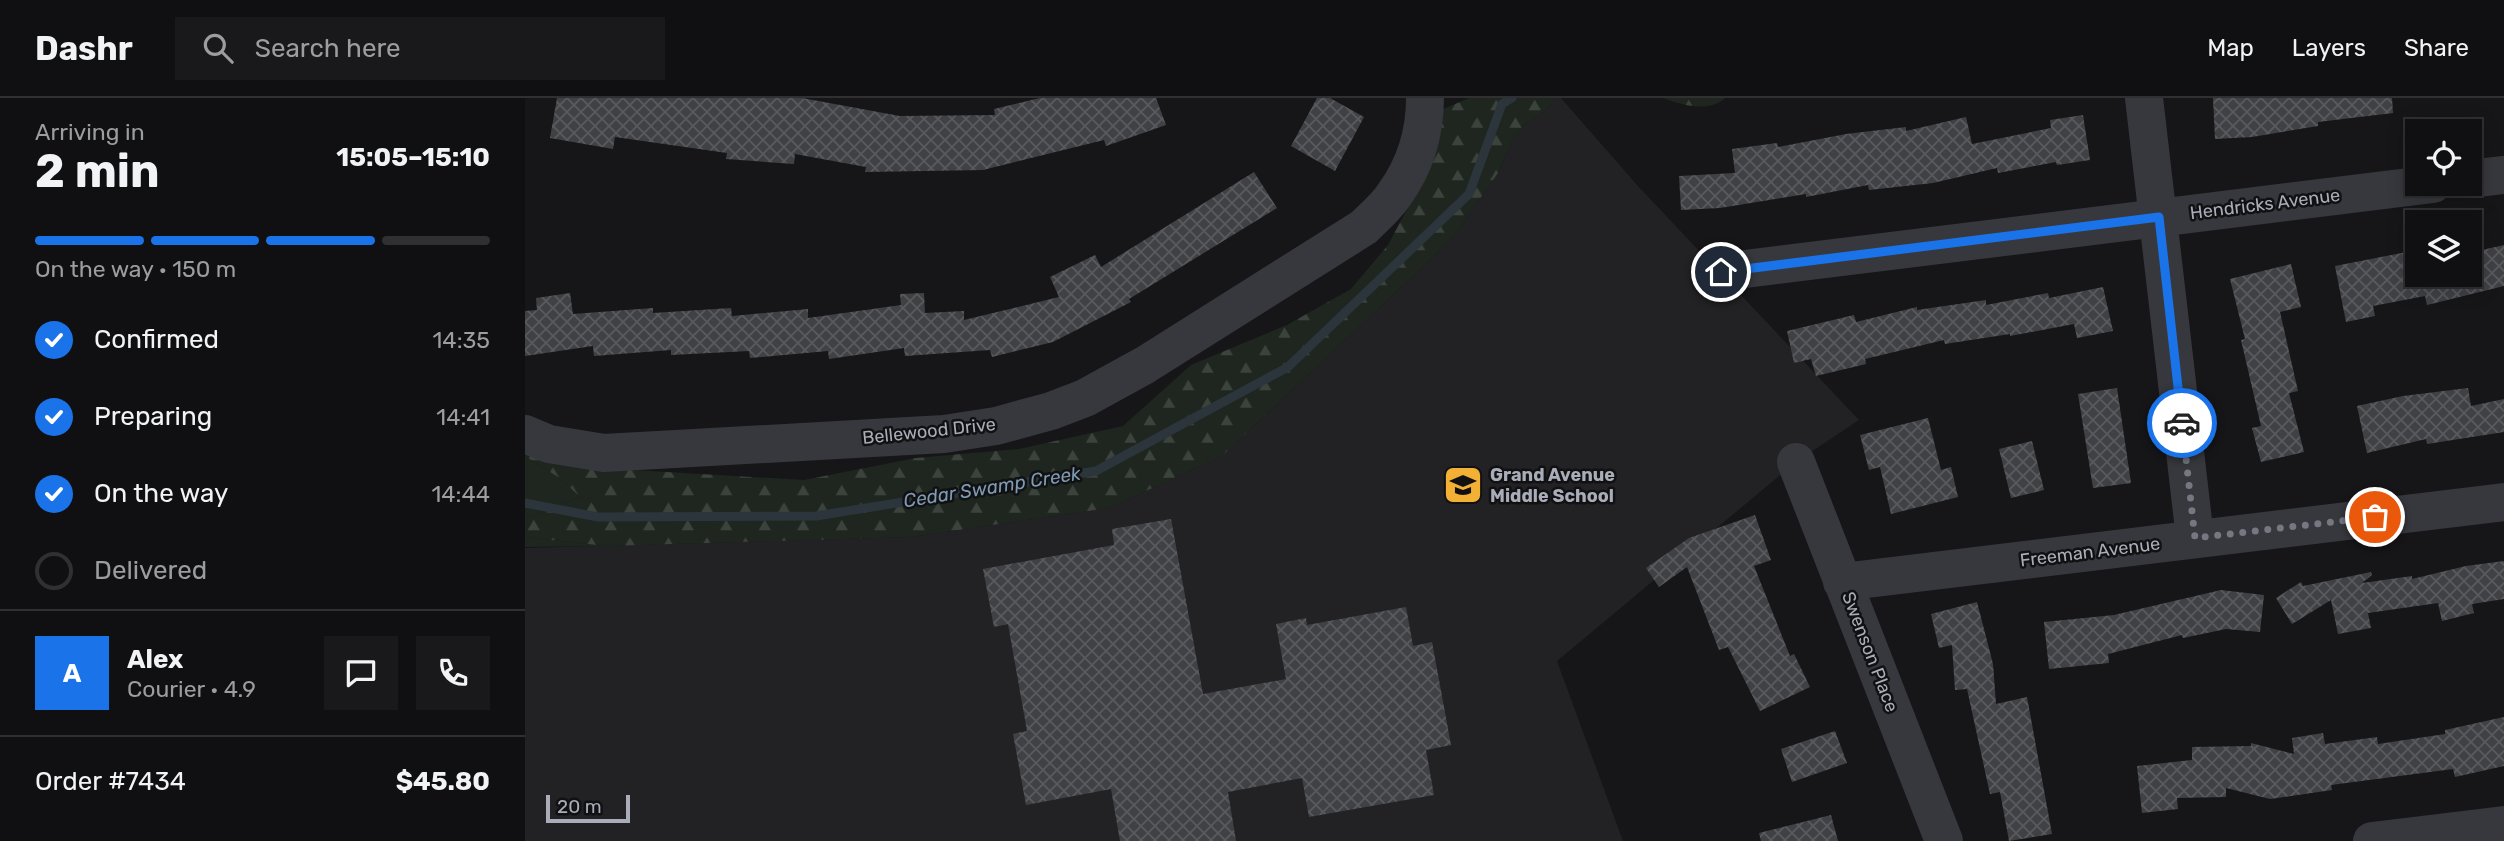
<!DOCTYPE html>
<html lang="en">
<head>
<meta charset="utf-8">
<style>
	body { margin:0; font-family:Rubik,sans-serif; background:#19191b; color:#f1f3f6; height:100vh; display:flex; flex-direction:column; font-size:26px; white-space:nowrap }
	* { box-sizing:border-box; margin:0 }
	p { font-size:23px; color:#9c9d9f }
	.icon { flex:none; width:38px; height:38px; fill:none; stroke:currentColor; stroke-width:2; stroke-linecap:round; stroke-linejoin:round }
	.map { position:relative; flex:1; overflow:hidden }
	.details { display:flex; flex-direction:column; background:#101012; width:525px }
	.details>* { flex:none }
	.fabs { position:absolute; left:1880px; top:21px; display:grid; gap:14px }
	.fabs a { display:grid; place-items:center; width:77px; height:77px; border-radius:0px; background:#101012; box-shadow:0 4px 18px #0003,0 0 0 2px #303032; font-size:35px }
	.scale { position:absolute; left:21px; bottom:18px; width:84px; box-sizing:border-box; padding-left:7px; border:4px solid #a8adb8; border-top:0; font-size:19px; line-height:24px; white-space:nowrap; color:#a8adb8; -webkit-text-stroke:5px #111113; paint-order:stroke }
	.pin { position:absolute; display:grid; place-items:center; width:60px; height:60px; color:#fff; margin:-30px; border:4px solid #fff; border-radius:50%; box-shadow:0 2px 7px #0007 }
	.courier { position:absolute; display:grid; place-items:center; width:70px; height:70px; margin:-35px; border:5px solid #1a73e8; border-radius:50%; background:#fff; color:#222; box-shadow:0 2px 9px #0007 }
	.head em { font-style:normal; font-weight:700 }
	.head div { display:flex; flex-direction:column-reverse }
	.head { display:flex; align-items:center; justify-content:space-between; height:119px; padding:0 35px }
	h1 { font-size:46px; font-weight:700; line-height:52px }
	.bar { display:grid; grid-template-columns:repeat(4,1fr); gap:10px 7px; align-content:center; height:84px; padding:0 35px }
	.bar i { height:9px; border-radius:5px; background:#303032 }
	.bar .active { background:#1a73e8 }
	.bar p { grid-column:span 4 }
	.line { display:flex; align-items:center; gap:18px; padding:0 35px; border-top:2px solid #303032 }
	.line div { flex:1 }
	.round { display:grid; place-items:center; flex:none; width:74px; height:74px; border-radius:0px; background:#19191b }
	ol { padding:0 35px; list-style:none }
	li { display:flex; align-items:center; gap:21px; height:77px }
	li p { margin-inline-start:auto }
	li .icon { padding:7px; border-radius:50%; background:#1a73e8; color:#fff; stroke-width:4 }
	li:last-child { color:#9c9d9f }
	li i { width:38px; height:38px; border:4px solid #303032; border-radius:50% }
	header { display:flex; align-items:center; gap:42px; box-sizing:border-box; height:98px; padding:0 35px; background:#101012; border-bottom:2px solid #303032 }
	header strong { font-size:33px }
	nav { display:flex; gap:38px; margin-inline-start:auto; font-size:24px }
	.search { width:490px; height:63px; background:#19191b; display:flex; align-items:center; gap:18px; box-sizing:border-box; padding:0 24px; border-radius:0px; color:#9c9d9f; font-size:26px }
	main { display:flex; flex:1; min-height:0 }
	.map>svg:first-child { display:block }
</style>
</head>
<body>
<header>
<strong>Dashr</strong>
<div class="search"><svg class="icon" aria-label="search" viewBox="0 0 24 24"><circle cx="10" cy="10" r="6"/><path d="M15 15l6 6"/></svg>Search here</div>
<nav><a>Map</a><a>Layers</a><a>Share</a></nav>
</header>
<main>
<section class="details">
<div class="head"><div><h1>2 min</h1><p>Arriving in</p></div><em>15:05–15:10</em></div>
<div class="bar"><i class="active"></i><i class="active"></i><i class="active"></i><i></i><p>On the way · 150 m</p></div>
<ol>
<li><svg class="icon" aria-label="check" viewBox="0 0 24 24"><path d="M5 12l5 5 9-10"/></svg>Confirmed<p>14:35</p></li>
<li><svg class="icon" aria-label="check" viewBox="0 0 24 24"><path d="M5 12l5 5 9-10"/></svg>Preparing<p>14:41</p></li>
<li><svg class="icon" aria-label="check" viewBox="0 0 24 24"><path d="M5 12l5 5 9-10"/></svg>On the way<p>14:44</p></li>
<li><i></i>Delivered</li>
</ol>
<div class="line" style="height:126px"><b class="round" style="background:#1a73e8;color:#fff">A</b><div><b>Alex</b><p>Courier · 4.9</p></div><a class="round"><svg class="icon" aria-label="chat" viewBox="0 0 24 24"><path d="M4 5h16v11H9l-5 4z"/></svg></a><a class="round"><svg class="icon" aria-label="phone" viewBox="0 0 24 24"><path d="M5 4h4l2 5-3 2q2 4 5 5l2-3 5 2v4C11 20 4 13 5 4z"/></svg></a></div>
<div class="line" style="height:91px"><div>Order #7434</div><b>$45.80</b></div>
</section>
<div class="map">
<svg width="1979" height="743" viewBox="0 0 1979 743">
	<defs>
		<pattern id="forest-firs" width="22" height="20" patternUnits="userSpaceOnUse" patternTransform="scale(1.75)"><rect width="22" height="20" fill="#1e261f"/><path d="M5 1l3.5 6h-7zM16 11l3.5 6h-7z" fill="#3c433d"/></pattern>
		<pattern id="building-cross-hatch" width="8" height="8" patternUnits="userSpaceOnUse" patternTransform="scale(1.75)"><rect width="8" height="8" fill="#404145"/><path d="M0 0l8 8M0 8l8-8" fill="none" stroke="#595a5e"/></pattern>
	</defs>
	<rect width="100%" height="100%" fill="#161618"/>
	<path fill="#222225" d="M1031,0h5l76,87 222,235 -63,42 -239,199 66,180h-1098v-293l386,-11 198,-29 113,-52 229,-216 47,-67 14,-32 12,-16 20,-13z"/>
	<path fill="#1e261f" d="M0,358l36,23 19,18 -55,21z
		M0,439l80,9 -80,1z"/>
	<path fill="url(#forest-firs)" d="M944,0h87l-12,14 -20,13 -12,16 -14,32 -47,67 -229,216 -113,52 -198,29 -306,9 -80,-9v-19l55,-21 -19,-18 -36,-23v-3l56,14 223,13 112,-22 103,-9 104,-23 68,-61 96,-40 64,-36 37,-44 27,-51 17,-80z
		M1138,0h62c-16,15 -43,7 -62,0z"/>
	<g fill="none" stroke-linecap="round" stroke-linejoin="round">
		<path stroke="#2c353c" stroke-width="9" d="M0,405l73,14 218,-1 280,-45 192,-104 181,-173 33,-90 10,-6"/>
	</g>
	<path fill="url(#building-cross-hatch)" d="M32,0h245l98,18 95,-1 -1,-6 46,-11h116l10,27 -60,21 -2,-6 -121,30 -118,2 1,-5 -71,-13 -1,10 -68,-5 1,-6 -112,-16 -2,12 -63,-11z
		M792,0h13l34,19 -29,54 -44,-25z
		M1688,0h179l1,15 -75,9v4l-66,11 -37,2z
		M1558,17l7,45 -33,5 -1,-3 -58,11 -1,-5 -64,15 -64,7 -1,-5 -62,12v-3l-86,14 -39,2 -2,-34 56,-3 -3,-24 45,-6 1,4 68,-13 60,-7v4l60,-14 6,27 79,-16 -1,-8z
		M729,74l23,36 -148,91 2,3 -78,40 -61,15 -2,-7 -85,6 -1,-8 -75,11 -1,-8 -78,7 -1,-7 -78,4v-5l-77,6 -1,-10 -68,10v-45l12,-1 -1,-12 34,-5 3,21 80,-6v5l78,-5 1,8 76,-7v9l93,-13 -1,-11 24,-1 1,20 39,-2v9l95,-23 -9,-20 45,-22 6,12z
		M1979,147v41l-77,19 -2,-9 -52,10 2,10 -29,6 -11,-56 82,-16v25h52v-22z
		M1766,166l10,43 -21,5 18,79 -9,2 15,59 -43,10 -9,-34 9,-2 -20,-86 4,-1 -15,-60z
		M1578,189l10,44 -36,7 -3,-14 -64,12v-2l-65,10 -1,-4 -79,19 1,5 -50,12 -5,-17 -17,4 -7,-32 67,-16 2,7 61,-15v3l69,-10v5l62,-12 1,5z
		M1592,290l14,95 -38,5 -15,-94z
		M1943,290l3,18 33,-7v33l-77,12 -1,-5 -59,14 -10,-47 46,-10z
		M1403,320l13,52 10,-3 7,30 -67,17 -11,-47 -11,3 -9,-35z
		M1507,343l12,49 -33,8 -12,-49z
		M1230,417l16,45 -17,6 36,90 4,-2 16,33 -50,24 -32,-64 -9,3 -32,-83 -28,20 -13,-19 43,-30z
		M646,421l32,175 83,-15 -10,-55 30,-6 1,7 99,-18 7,39 19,-4 19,103 -25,5 8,45 -125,22 -7,-39 -74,14 8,49h-116l-9,-52 -85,16 -13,-71 14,-3 -19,-107 -14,3 -11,-58 131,-24 -2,-16z
		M1979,463v38l-32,5 2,9 -32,8 -4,-18 -70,10 3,15 -33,6 -7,-34 -39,24 -16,-26 25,-16 2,4 68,-14 1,3 -10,8 50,-7v3l54,-13z
		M1696,492l43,5 -4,37 -34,-3 -43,9 -1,-3 -74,19 1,9 -60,6 -5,-47 70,-7z
		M1452,504l16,62 3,40 31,-7 25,137 -43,7 -9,-49 -10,2 -23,-105 -12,1 -3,-45 -13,3 -8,-34z
		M1979,619v49l-49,11 -2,-8 -122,16 1,5 -62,9 -44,-11v9l-49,1 1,11 -36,4 -5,-47 55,-6v-13l59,-1v-3l43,11 -2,-16 31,-5 2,11 52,-7 1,7 67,-10v-4z
		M1310,633l12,32 -55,19 -11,-33z
		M1306,717l7,26h-77l-2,-8z"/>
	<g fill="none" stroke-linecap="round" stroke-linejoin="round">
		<path stroke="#37383d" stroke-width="38" d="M1619,0l51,440
			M1944,81l35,-4
			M1196,174l712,-88
			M0,336l24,10 55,9 340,-19 52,-8 55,-15 34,-13 60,-33 219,-138c10,-10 22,-20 30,-32 21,-29 31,-62 31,-97
			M1271,364l148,379
			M1317,484l662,-80
			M1847,743l132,-16"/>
	</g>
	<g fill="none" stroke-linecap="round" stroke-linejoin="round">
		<path stroke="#757880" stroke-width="7" stroke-dasharray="0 12.6" d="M1657,325l13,115 180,-21"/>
		<path stroke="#1a73e8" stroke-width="9" d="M1196,174l438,-55 23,206"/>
	</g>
	<defs>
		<g id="school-square" transform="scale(2.0125)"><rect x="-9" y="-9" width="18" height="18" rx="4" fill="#f2b134" stroke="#111113"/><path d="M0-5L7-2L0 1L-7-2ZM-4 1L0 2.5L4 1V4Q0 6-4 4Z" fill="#111"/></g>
	</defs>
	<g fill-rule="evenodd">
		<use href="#school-square" x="938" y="387"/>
	</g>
	<g text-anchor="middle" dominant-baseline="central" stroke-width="5" stroke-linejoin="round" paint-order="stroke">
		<g font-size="18" fill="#a8adb8" stroke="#111113">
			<text transform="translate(1740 106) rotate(-7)">Hendricks Avenue</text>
			<text transform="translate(404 333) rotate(-6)">Bellewood Drive</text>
			<text transform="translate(1565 454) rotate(-7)">Freeman Avenue</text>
			<text transform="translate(1345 554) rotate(69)">Swenson Place</text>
		</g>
		<g font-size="18" font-weight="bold" fill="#a8adb8" stroke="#111113" text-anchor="start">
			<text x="965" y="377">Grand Avenue<tspan x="965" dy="21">Middle School</tspan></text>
		</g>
		<g font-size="19" font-style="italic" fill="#7f9bb3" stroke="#111113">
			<text transform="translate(467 389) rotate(-9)">Cedar Swamp Creek</text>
		</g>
	</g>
</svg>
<div class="fabs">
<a><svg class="icon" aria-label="locate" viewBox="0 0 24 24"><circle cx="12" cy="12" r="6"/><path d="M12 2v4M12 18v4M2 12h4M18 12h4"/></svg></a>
<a><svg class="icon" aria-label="layers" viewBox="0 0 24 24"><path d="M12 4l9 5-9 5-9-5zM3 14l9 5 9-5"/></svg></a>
</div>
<div class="scale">20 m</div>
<div class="pin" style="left:1850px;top:419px;background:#ea580c"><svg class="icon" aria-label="bag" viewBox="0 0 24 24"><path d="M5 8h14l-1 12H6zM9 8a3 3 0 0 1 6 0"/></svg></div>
<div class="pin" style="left:1196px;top:174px;background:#1f2937"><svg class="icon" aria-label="home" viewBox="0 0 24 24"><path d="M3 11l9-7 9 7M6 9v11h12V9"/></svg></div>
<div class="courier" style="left:1657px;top:325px"><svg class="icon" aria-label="car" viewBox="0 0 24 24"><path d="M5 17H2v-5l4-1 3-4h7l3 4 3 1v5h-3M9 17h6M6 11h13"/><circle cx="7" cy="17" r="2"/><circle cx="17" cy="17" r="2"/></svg></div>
</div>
</main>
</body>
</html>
